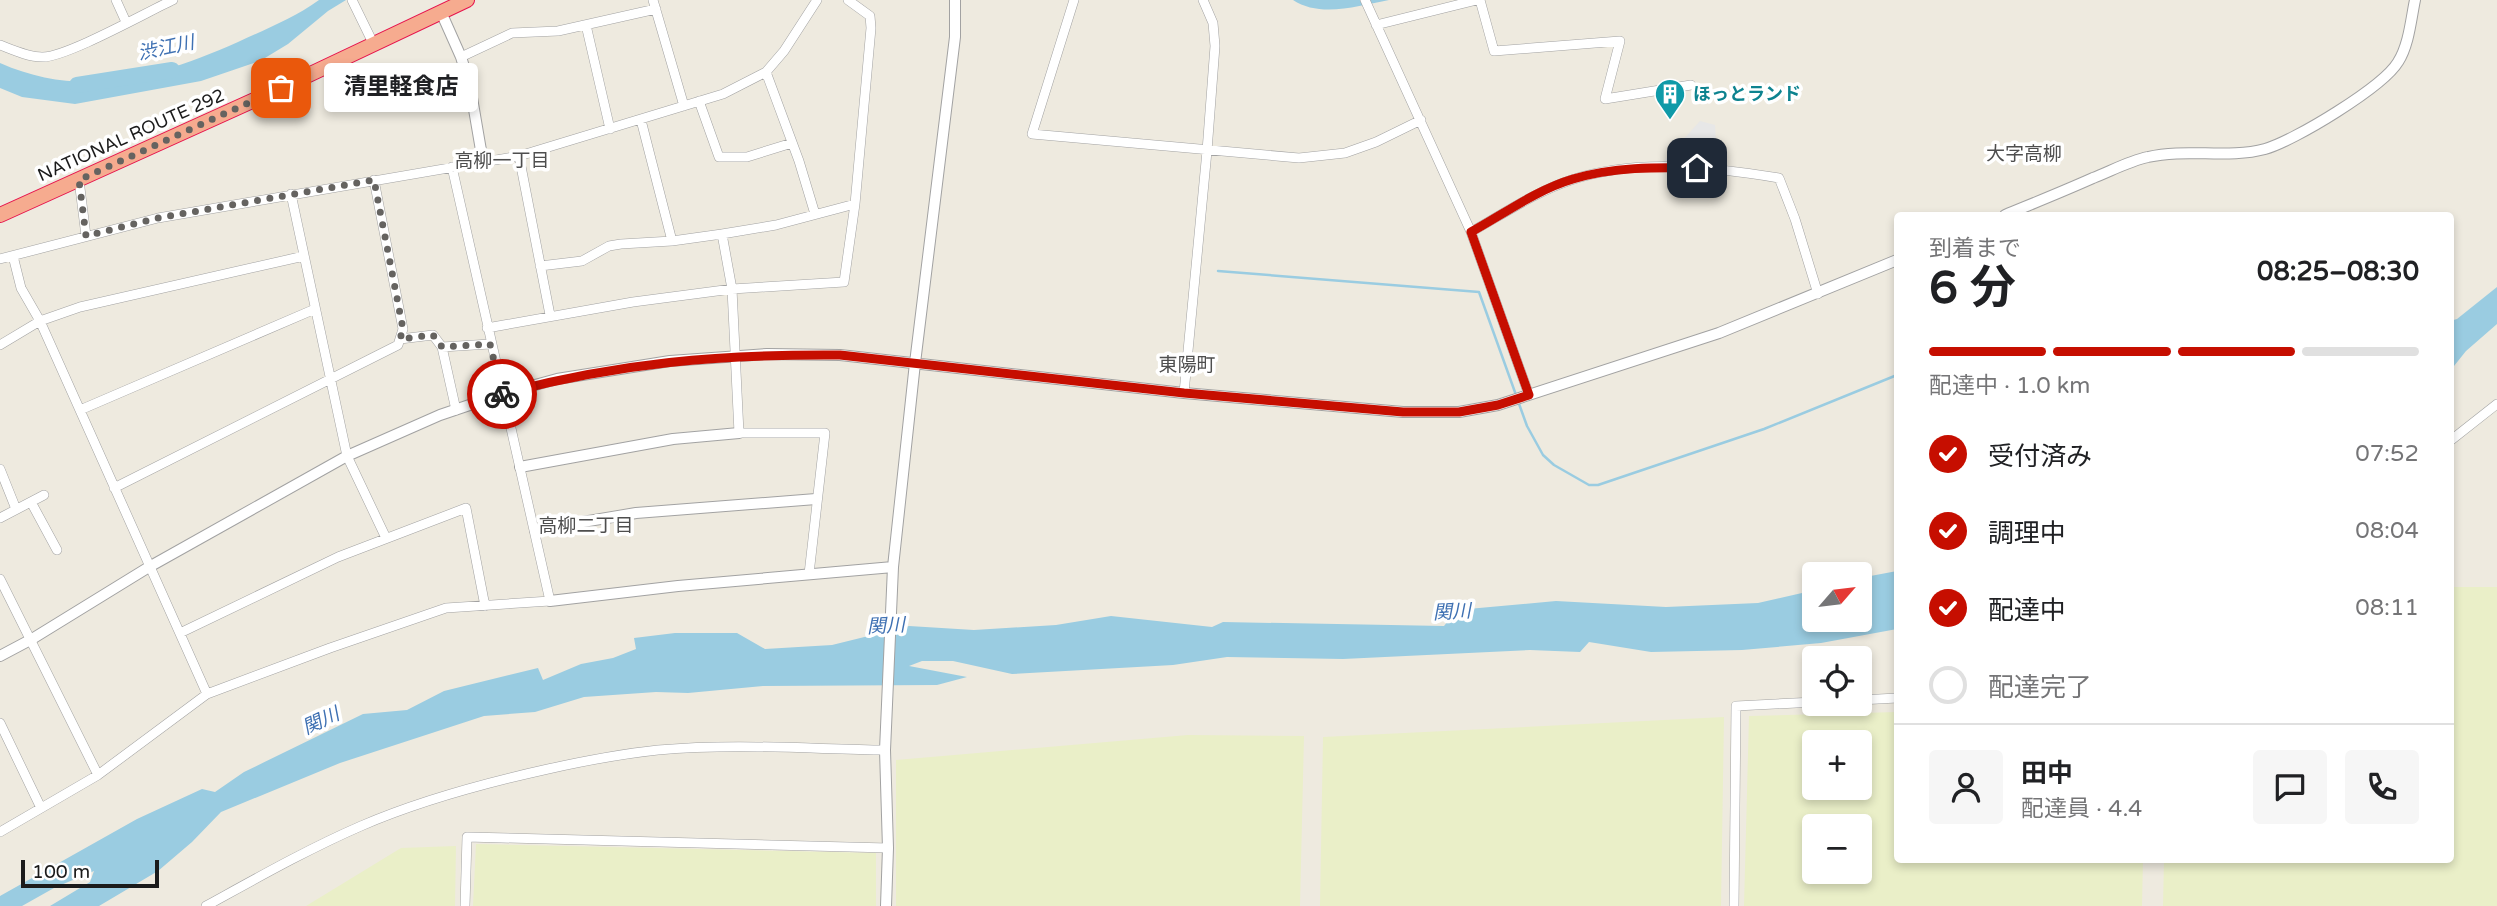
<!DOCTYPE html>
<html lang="ja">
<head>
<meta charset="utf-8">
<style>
	body { margin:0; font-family:"Varela Round","Noto Sans JP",sans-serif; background:#f6f6f6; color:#202124; height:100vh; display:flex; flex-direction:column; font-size:26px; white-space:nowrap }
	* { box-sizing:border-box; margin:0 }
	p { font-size:23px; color:#757577 }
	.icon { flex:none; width:38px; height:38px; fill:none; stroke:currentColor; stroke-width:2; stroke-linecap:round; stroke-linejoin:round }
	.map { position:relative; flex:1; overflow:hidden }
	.drawer { position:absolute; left:1894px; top:212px; width:560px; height:651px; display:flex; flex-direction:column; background:#fff; border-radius:7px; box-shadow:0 4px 10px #0003 }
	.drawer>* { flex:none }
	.needle { width:46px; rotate:62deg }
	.fabs { position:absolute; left:1802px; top:562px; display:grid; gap:14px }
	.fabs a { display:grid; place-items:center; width:70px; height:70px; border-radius:7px; background:#fff; box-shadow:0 4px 10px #0003; font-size:35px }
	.scale { position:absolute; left:21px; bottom:18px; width:138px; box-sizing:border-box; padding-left:7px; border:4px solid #1b1b1b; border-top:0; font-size:19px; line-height:24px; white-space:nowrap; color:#1b1b1b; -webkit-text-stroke:5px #fff; paint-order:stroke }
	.pin { position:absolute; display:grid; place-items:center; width:60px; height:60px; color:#fff; margin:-30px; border-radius:14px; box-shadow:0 4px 10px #0006 }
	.courier { position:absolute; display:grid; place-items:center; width:70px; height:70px; margin:-35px; border:5px solid #c60e00; border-radius:50%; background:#fff; color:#222; box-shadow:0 2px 9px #0007 }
	.bubble { position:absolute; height:49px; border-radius:7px; background:#fff; box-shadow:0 4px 10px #0003; font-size:23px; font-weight:700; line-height:49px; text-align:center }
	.head em { font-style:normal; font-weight:700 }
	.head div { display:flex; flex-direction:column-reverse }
	.head { display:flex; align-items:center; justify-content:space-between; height:119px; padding:0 35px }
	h1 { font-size:46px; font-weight:700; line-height:52px }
	.bar { display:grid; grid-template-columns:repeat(4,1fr); gap:10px 7px; align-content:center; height:84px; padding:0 35px }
	.bar i { height:9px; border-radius:5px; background:#e0e0e0 }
	.bar .selected { background:#c60e00 }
	.bar p { grid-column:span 4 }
	.line { display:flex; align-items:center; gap:18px; padding:0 35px; border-top:2px solid #e0e0e0 }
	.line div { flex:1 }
	.round { display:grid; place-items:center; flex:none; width:74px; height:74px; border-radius:7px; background:#f6f6f6 }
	ol { padding:0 35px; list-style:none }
	li { display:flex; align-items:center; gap:21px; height:77px }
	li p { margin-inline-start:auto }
	li .icon { padding:7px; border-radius:50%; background:#c60e00; color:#fff; stroke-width:4 }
	li:last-child { color:#757577 }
	li i { width:38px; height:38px; border:4px solid #e0e0e0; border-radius:50% }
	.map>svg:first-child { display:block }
</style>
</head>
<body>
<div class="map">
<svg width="2497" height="906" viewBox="0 0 2497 906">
	<rect width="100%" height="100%" fill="#eeeadf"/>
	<path fill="#eaefc8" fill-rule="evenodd" d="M2450,587h47v319h-334l1,-47h286z
		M1897,712v147h246l-1,47h-398l5,-190zM1860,742v46h-45v-46zM1860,826v46h-45v-46z
		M1724,717l-3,189h-401l3,-169z
		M1188,735l116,1 -4,170h-404v-146z
		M476,844l400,9v53h-403z
		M456,846l-1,60h-149l95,-58z"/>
	<path fill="#e7e7e7" d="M1700,121l15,4 2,32 -53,4z"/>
	<path fill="#9acce1" d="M319,0h27l-18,11 -40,33 -28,17 -59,20 -126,23 -53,-7 -22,-9v-25c84,37 158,14 238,-21 28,-13 56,-24 81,-42z
		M1293,0h96c-31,6 -69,18 -96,0z
		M2497,287v37l-31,27 -16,20v-50l7,-2z
		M1897,571v58l-76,14 -79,7 -91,2 -62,-10 -9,10 -50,-2 -187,9 -116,-2 -54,8 -161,9 -59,-13h-31l-13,5 58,11 -30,8 -174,1 -75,7 -32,-1 -72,5 -49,15 -51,4 -144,47 -119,49 -29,30 -34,29 -59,35h-49l40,-24 4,-11 -40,17 -32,18h-22v-10l137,-77 65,-30 13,3 29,-20 119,-58 44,-4 37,-19 94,-23 5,12 38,-16 32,-6 23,-9 -2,-11 41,-5h62l28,16 67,-4 77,-19 65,4 82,-5 55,-9 101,11 11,-5 221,4 13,-16 99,-9 110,6 92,-4 57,-13v30h45v-42z"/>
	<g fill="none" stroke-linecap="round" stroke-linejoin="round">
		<path stroke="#9acce1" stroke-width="2.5" d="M1218,271l261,21 37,103
			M1518,401l9,25 16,29 11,10 35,20h9l166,-56 133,-54"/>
		<path stroke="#9acce1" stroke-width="16" d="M77,85l95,-15"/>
		<g stroke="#a2a2a2" stroke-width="10">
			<path id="minor" d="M116,0l10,22
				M352,0l21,43
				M653,0l31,106
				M1074,0l-42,134 267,24 46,-5 31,-11 45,-22
				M1365,0l106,232 58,163
				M1480,0l14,51 126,-10 -15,58 86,-14
				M586,25l24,104
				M1376,25l101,-25
				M0,45c13,5 28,12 42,12 23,1 105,-45 131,-57
				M461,57l51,-24 46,-2 98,-22
				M766,72l33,89 16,53
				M699,101l20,56h28l45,-14
				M641,120l31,121
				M519,156l31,159
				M79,180l7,56
				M291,194l56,262 39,82
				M1471,232c32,-18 64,-40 100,-52 66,-22 141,-13 208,-2l16,41 23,75
				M722,234l10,55 7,144h86l-16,141
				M13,256l8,32 19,33 167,373
				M0,259l158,-41 361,-62 204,-62 43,-22 18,-21 33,-51
				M540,266l42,-5 27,-15 12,-2 51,-3 50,-7 54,-9 79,-21
				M487,328l146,-26 99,-13 112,-7 11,-78 16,-176 -1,-12 -22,-16
				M400,339l33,-4 9,12 48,-3
				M0,345l40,-24 40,-14 224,-51
				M442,347l14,63
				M1184,393l23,-242 8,-105 -2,-23 -10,-23
				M80,410l235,-101
				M2450,441l47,-37
				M0,469l16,40
				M114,488l284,-143 5,-16 -29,-149
				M31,502l26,48
				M0,518l44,-23
				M0,579l98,196
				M180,633l158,-76 128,-49 19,98
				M1860,700l37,-2
				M0,723l41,85
				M0,832l98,-57 109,-81 123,-46 116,-40 104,-7 -98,-434
				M206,906c51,-28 102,-57 155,-80 60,-26 124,-43 187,-57 36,-8 73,-15 110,-19 75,-7 152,-1 227,0
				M465,906l2,-69 421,11
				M1734,906l2,-200 79,-4"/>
		</g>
		<g stroke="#a2a2a2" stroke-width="12">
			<path id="tertiary" d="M441,12l20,45 9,29 13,76
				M2005,215c29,-12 59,-24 88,-37 18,-7 36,-17 55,-21 38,-9 80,2 117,-8 29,-8 118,-62 133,-87 11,-17 13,-43 17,-62
				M520,467l153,-28 66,-6
				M535,530l101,-17 180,-14
				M550,601l128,-15 215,-19
				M0,656l32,-17 117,-72 198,-111 93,-41 62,-21 55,-15 113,-18 97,-7 73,1 344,38 219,19h56l39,-7 221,-72 178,-73
				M886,906l2,-58 -3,-98 8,-183 22,-204 40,-326v-37"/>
		</g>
		<g stroke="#e6124c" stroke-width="16">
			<path id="trunk" d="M0,215l281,-127 186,-88"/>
		</g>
		<use href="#minor" stroke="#fff" stroke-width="9"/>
		<use href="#tertiary" stroke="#fff" stroke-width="10"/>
		<use href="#trunk" stroke="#f6ab8f" stroke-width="14"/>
	</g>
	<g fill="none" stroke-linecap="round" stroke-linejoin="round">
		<path stroke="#656360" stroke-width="7" stroke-dasharray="0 12.6" d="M281,88l-202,92 7,56 72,-18 216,-38 29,149 -3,10 33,-4 9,12 48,-3 12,50"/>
		<path stroke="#c60e00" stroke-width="9" d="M502,394c116,-31 218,-40 338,-39l344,38 219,19h56l39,-7 31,-10 -58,-163c33,-18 65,-42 102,-53 40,-12 83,-12 124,-11"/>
	</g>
	<defs>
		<g id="building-pin" transform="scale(1.575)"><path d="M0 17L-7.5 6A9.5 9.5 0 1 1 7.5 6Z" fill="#0f9aa8" stroke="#fff"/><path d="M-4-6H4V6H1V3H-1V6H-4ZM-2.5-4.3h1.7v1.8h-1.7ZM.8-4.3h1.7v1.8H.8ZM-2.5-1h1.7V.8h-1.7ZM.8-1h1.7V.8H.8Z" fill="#fff"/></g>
	</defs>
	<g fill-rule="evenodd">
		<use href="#building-pin" x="1670" y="94"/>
	</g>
	<g text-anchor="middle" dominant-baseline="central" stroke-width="7" stroke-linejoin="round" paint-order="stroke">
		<g font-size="18" font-weight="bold" fill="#0d838f" stroke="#fff" text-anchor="start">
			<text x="1693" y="94">ほっとランド</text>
		</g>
		<g font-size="18" fill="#1b1b1b" stroke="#fff">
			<text transform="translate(131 135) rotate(-24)">NATIONAL ROUTE 292</text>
		</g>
		<g font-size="19" font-style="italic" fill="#3f71b3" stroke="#fff">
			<text transform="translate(166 48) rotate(-12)">渋江川</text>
			<text transform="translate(1452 612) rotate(-3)">関川</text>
			<text transform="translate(886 626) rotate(-3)">関川</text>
			<text transform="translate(321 721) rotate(-25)">関川</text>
		</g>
		<g font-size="19" fill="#4e4e4e" stroke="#fff">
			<text x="2024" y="154">大字高柳</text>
			<text x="502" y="161">高柳一丁目</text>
			<text x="1187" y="365">東陽町</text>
			<text x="586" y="526">高柳二丁目</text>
		</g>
	</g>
</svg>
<div class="fabs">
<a><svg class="needle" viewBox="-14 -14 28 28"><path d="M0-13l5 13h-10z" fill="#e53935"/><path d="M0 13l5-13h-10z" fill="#757577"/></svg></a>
<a><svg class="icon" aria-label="locate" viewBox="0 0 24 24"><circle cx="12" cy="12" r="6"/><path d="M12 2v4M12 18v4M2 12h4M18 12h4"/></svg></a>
<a>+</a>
<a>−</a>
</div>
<div class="scale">100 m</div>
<div class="pin" style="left:281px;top:88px;background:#ea580c"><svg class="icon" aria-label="bag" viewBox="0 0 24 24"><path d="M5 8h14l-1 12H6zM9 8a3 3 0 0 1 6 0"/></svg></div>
<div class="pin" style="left:1697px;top:168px;background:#1f2937"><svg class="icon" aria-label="home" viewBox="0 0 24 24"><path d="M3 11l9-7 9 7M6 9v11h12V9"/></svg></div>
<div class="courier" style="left:502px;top:394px"><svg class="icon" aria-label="bike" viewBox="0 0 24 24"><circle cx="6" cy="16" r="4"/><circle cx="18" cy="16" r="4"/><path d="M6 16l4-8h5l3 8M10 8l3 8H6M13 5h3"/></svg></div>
<div class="bubble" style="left:324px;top:63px;width:154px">清里軽食店</div>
<section class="drawer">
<div class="head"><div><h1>6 分</h1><p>到着まで</p></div><em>08:25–08:30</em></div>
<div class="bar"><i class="selected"></i><i class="selected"></i><i class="selected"></i><i></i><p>配達中 · 1.0 km</p></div>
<ol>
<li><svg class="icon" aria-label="check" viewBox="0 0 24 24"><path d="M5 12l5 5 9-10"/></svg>受付済み<p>07:52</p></li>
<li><svg class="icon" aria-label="check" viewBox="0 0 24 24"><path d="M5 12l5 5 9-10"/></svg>調理中<p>08:04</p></li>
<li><svg class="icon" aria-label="check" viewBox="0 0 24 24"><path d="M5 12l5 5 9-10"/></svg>配達中<p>08:11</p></li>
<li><i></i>配達完了</li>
</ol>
<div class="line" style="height:126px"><a class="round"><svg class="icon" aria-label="person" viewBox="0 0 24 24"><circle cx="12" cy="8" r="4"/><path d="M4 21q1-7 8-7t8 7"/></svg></a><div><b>田中</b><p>配達員 · 4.4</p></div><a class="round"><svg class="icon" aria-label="chat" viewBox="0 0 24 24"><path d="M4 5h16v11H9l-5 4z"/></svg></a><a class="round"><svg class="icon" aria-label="phone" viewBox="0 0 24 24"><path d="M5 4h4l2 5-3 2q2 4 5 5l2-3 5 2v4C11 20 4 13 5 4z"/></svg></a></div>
</section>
</div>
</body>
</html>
